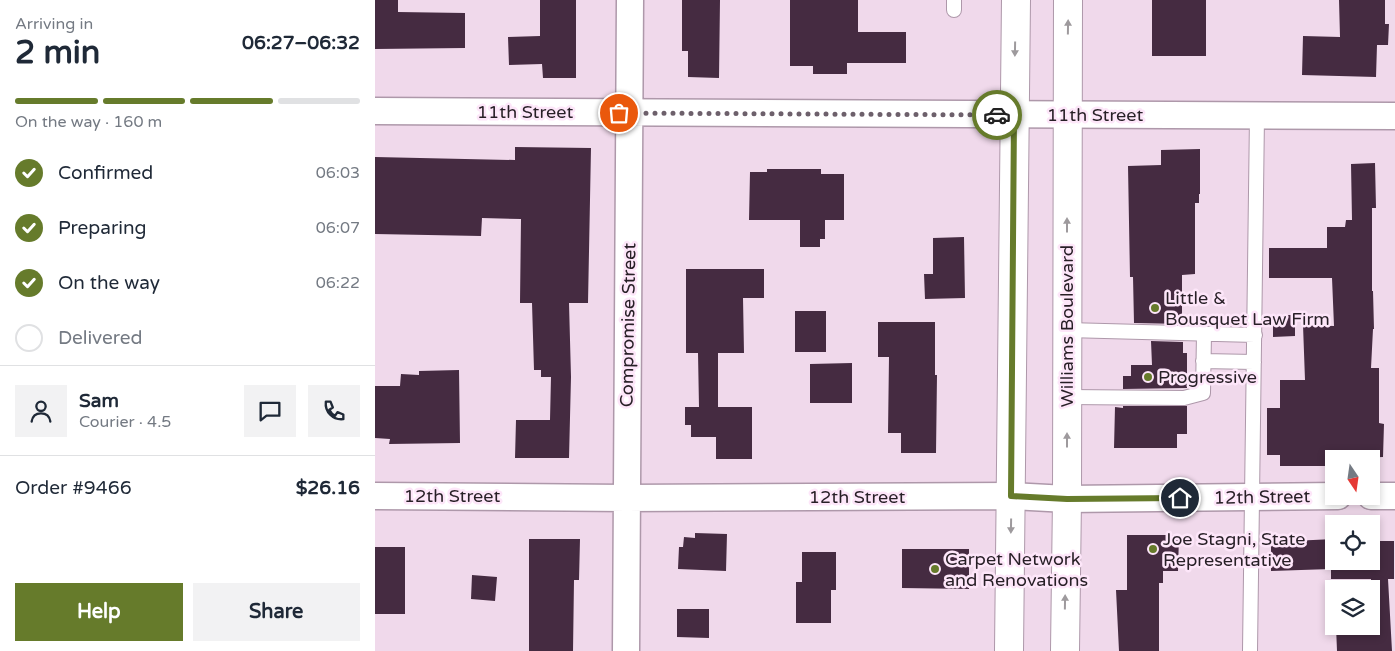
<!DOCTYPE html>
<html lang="en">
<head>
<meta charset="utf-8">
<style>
	body { margin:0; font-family:"Varela Round",sans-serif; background:#f2f2f3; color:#1f2937; height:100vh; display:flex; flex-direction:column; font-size:19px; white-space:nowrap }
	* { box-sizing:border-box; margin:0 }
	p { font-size:16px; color:#747a83 }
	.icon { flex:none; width:28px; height:28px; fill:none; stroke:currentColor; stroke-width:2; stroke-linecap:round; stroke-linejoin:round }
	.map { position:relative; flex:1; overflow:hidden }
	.drawer { display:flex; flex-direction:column; background:#fff; width:375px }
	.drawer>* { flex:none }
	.needle { width:32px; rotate:167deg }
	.tools { position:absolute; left:950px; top:450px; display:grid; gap:10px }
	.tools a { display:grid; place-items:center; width:55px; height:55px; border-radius:0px; background:#fff; box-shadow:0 2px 8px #0003; font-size:25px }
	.pin { position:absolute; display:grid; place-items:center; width:42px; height:42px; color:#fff; margin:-21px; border:2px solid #fff; border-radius:50%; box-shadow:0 1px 5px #0007 }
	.courier { position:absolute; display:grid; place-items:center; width:50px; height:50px; margin:-25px; border:4px solid #667b2b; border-radius:50%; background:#fff; color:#222; box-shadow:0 1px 6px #0007 }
	.headline em { font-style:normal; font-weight:700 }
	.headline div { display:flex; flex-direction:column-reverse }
	.headline { display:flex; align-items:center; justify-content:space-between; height:85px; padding:0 15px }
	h1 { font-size:32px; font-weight:700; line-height:38px }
	.bar { display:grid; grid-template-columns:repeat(4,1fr); gap:8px 5px; align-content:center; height:60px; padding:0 15px }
	.bar i { height:6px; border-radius:4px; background:#e0e1e3 }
	.bar .active { background:#667b2b }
	.bar p { grid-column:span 4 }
	.line { display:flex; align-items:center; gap:12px; padding:0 15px; border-top:1px solid #e0e1e3 }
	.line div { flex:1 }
	.round { display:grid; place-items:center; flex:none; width:52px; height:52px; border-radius:0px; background:#f2f2f3 }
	ol { padding:0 15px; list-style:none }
	li { display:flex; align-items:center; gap:15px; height:55px }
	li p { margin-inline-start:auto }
	li .icon { padding:5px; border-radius:50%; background:#667b2b; color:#fff; stroke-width:4 }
	li:last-child { color:#747a83 }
	li i { width:28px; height:28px; border:2px solid #e0e1e3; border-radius:50% }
	.cta { display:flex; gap:10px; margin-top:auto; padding:10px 15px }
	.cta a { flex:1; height:58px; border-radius:0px; background:#667b2b; color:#fff; font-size:20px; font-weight:700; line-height:58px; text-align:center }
	.cta a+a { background:#f2f2f3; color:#1f2937 }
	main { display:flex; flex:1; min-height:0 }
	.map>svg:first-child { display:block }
</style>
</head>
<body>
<main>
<section class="drawer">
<div class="headline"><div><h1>2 min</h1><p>Arriving in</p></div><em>06:27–06:32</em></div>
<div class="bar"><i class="active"></i><i class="active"></i><i class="active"></i><i></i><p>On the way · 160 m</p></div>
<ol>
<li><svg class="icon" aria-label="check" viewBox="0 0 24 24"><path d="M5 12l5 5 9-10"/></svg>Confirmed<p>06:03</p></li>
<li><svg class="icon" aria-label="check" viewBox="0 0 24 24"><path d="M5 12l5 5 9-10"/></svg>Preparing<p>06:07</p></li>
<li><svg class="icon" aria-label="check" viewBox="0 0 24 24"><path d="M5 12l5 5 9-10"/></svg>On the way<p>06:22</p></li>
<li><i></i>Delivered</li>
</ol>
<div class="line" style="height:90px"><a class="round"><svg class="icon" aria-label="person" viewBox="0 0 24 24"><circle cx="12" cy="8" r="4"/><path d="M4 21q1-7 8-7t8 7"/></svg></a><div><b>Sam</b><p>Courier · 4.5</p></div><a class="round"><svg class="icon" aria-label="chat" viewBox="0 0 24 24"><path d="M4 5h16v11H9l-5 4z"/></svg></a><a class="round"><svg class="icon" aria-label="phone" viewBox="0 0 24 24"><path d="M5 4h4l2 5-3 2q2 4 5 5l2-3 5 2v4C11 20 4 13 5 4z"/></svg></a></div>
<div class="line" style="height:65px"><div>Order #9466</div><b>$26.16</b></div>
<div class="cta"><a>Help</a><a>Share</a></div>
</section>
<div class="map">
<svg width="1020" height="651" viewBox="0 0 1020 651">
	<rect width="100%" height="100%" fill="#f0d9eb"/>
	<path fill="#452b41" d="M0,0h23v12l67,1v35l-90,1z
		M165,0h36v78h-33l-1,-14 -33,1 -1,-28 32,-1z
		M307,0h38l-1,78 -31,-1v-26h-6z
		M415,0h68v32h48v31h-59v11h-34v-8h-23z
		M777,0h54v56h-54z
		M964,0h46v24h4l-1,21h-11l-1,32 -74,-2 1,-39 37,1z
		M140,147l76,1 -3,155h-19l2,74 -2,81h-54l1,-38h34l1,-43h-10v-7h-7l-2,-67h-12l1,-84 -39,-1 -1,18 -106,-2v-77l140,3z
		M825,149v45h-1v9h-4v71l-13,1v49l-48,-1 -1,-46h-3l-2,-111 33,-1v-15z
		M1000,163l1,45h-4v83h1l1,38h-1l-2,39h8v55l5,1 -1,33 -49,2v7h-54v-11h-13v-47h13v-28h25l-2,-55 31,1 -2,-48h-63v-30h58v-21h18l1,-7h6l-1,-56z
		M392,169h54v5h23v46h-19v19h-5v8h-20v-27h-51l1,-48h17z
		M589,237l1,61 -40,1 -1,-25h9v-36z
		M311,269h78v29h-21l1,55h-26v54h34v52h-36v-22h-25v-12h-6v-18h14l-1,-54h-12z
		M420,311h31v41h-31z
		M898,315h22v21l-22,1z
		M503,322h57v53h2l-1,78h-35v-20h-13l1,-76h-11z
		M776,341l32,1v11h4v35l-64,1v-13h8v-11h21z
		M477,363v40h-42v-39z
		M84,370l1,73 -71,1 1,-5 -15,-1v-52h25l1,-12 18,1v-4z
		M748,406h64v28h-10v14h-63l1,-41 8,1z
		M320,533l32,1 -1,37 -48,-2 1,-22h4l1,-10 11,1z
		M752,535h52l-1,36h-15v12h-4v68h-40l-3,-61h11z
		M154,539h51l-1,41h-5l-1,71h-44z
		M959,539v22h37v-20h23v38h-6l4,72h-55l-1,-25h35v-47h-40v-10l-60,2v-29z
		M0,547h30v67h-30z
		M527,549h67v40l-67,-1z
		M427,552h34v38h-5v33h-35v-41h6z
		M97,575l25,2 -2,24 -24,-2z
		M302,609h32v29l-32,-1z"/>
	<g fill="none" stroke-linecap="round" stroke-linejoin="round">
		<g stroke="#ae98aa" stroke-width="16">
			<path id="service" d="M579,0v10
				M692,330l188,5
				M828,361l51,1
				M692,397l117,1 19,-5 1,-59
				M875,651l7,-535"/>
		</g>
		<g stroke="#ae98aa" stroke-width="29">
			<path id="minor" d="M0,111l1020,5
				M0,496l251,2 385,-2 56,3 271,-3
				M996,496h24
				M251,651l4,-651"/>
		</g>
		<g stroke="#ae98aa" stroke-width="30">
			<path id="secondary" d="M634,651l7,-651
				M690,651l2,-152 1,-499"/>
		</g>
		<use href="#service" stroke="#fff" stroke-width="14"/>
		<use href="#minor" stroke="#fff" stroke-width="26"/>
		<use href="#secondary" stroke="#fff" stroke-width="28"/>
	</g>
	<defs><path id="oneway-solid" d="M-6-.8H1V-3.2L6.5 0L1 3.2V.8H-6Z" transform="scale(1.25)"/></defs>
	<g fill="#9e9a9d">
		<use href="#oneway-solid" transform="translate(693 27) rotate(-89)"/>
		<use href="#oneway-solid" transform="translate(640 49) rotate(91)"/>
		<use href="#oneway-solid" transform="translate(692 225) rotate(-90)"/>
		<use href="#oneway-solid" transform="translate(692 440) rotate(-90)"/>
		<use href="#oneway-solid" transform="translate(636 526) rotate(91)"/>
		<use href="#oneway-solid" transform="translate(690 602) rotate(-89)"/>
	</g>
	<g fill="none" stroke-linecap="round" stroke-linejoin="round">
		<path stroke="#6d606b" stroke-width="5" stroke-dasharray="0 9" d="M244,113l378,2"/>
		<path stroke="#667b2b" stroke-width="6" d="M622,115h17l-3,381 56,3 113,-1"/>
	</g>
	<g fill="#667b2b" stroke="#fde6f9" stroke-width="2">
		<circle cx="780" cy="308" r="5"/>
		<circle cx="773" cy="377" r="5"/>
		<circle cx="778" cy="549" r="5"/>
		<circle cx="560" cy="569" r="5"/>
	</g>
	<g text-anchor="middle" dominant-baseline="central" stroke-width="5" stroke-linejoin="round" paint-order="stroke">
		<g font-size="18" fill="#271f26" stroke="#fde6f9">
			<text x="150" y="112">11th Street</text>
			<text x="720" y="115">11th Street</text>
			<text transform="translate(253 325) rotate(-89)">Compromise Street</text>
			<text transform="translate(692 326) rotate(-90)">Williams Boulevard</text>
			<text x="77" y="496">12th Street</text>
			<text x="482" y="497">12th Street</text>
			<text transform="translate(887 497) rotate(-1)">12th Street</text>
		</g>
		<g font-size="18" fill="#271f26" stroke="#fde6f9" text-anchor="start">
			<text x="790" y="298">Little &amp;<tspan x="790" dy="21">Bousquet Law Firm</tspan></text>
			<text x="783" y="377">Progressive</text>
			<text x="788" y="539">Joe Stagni, State<tspan x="788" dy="21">Representative</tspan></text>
			<text x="570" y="559">Carpet Network<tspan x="570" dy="21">and Renovations</tspan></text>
		</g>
	</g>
</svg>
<div class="tools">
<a><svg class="needle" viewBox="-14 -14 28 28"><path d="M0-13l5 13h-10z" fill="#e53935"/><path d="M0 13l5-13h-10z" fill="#747a83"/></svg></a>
<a><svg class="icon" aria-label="locate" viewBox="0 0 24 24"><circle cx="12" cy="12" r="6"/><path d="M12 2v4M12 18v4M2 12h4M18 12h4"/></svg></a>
<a><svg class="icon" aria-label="layers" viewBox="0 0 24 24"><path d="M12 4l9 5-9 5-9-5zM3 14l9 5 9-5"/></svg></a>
</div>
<div class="pin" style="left:244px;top:113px;background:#ea580c"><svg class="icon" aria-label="bag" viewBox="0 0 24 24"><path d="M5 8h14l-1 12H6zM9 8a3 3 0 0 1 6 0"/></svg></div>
<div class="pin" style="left:805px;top:498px;background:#1f2937"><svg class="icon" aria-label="home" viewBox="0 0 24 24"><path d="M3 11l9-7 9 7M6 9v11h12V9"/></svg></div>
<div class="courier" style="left:622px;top:115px"><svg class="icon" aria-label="car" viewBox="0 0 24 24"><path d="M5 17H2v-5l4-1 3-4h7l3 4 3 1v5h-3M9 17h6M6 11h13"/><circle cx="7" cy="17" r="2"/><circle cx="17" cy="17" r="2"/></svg></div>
</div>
</main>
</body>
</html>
